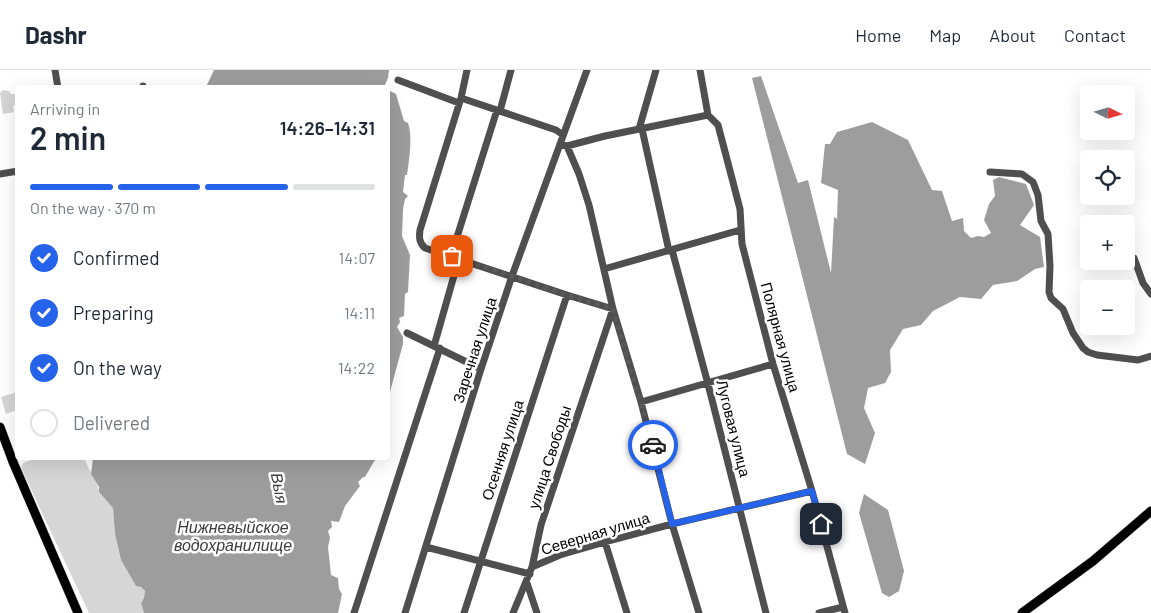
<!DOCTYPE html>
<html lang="en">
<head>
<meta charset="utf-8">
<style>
	body { margin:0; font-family:Barlow,sans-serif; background:#f6f6f7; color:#1f2937; height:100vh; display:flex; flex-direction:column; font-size:19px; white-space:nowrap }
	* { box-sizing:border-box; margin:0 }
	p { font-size:16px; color:#747a83 }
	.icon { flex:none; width:28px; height:28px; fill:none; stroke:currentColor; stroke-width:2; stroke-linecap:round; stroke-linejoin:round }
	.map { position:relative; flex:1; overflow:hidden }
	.panel { position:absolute; left:15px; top:15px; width:375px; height:375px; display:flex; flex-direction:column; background:#fff; border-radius:5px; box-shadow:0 5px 20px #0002 }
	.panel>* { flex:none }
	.needle { width:32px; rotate:95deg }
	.buttons { position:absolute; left:1080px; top:15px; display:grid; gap:10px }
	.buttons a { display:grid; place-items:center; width:55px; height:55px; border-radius:5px; background:#fff; box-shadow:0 5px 20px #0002; font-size:25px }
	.pin { position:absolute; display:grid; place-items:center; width:42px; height:42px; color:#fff; margin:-21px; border-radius:10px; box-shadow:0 2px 8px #0006 }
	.courier { position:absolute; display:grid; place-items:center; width:50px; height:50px; margin:-25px; border:4px solid #2563eb; border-radius:50%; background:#fff; color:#222; box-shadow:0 1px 6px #0007 }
	.headline em { font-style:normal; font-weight:600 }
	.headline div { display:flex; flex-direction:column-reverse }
	.headline { display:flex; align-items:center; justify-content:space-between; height:85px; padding:0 15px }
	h1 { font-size:32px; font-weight:600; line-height:38px }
	.bar { display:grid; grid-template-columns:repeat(4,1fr); gap:8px 5px; align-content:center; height:60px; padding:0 15px }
	.bar i { height:6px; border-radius:4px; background:#e0e1e3 }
	.bar .on { background:#2563eb }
	.bar p { grid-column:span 4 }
	ol { padding:0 15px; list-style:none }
	li { display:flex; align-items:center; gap:15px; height:55px }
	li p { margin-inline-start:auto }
	li .icon { padding:5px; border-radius:50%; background:#2563eb; color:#fff; stroke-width:4 }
	li:last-child { color:#747a83 }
	li i { width:28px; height:28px; border:2px solid #e0e1e3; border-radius:50% }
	header { display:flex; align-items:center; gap:30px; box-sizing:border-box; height:70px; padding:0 25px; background:#fff; border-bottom:1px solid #e0e1e3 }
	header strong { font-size:24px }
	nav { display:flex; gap:28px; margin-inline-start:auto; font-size:18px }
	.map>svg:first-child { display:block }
</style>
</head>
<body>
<header>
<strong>Dashr</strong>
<nav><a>Home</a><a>Map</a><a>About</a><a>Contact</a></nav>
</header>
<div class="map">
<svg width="1151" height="543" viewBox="0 0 1151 543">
	<rect width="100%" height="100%" fill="#fff"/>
	<path fill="#d6d6d6" d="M3,20l6,1 2,3h6v11l-4,1 1,6 -11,2 -3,-21z
		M17,322v18l-11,4 -5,-17z
		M37,388h47c3,8 15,26 15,34l14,16 2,26 6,26 15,26 5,1 4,4 -1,7 -3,5 3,10h-55l-68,-145 2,-5z"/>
	<path fill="#9d9d9d" d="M214,0h175l-1,8 -4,9h-178z
		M761,6l37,107 10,-3 23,93 3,-56 3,2 1,-29 -17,-7 4,-39h5l7,-12 35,-10 36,18 24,50 10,1 10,30 11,-3 1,13 7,7 7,-2 6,1 7,-4 -7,-13 5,-16 6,-8 -2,-16 6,-3 27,7 8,21 -14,20 20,12 4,30 -9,2 -18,12 -24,4 -12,14 -21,-2 -27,14 -12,14 -18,4 -13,21 1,22 -6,11 -17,5 -4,20 11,25 -10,31 -18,-10 -95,-376z
		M388,20l8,4 8,27 4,2c5,13 1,38 -1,52h-2l-2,17 5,4 -3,3 -2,10 -1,27 8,19 -2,37 -3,2 -1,22 -5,2 1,4 -3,5 6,10v7l-15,55z
		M93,388h283l-11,19h-2l-5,5 2,4 -15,20 -6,16 -8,-1 1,6 -4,4 2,7 -2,9 3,28 7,3 1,11 3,5 -4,19h-194l-3,-10 3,-5 1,-7 -4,-4 -5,-1 -15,-26 -6,-26 -2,-26 -14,-16v-5l-8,-13z
		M864,424l24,16 16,61 -5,20 -10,6 -7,-4 -23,-80z"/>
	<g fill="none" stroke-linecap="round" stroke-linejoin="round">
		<g stroke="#dbdbdb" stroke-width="10">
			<path id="major" d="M0,357l13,35 65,151
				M1022,543l71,-52 58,-50"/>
		</g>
		<path stroke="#4f4f4f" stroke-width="7" d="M55,0l3,18
			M467,0l-6,28 -41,132c-1,7 -1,13 5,18l142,47 46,14 -72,216 -9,42 -19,46
			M700,0l8,45 10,10 22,84 2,35 31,120 39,127 33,122
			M398,10l61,23
			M143,16v2
			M461,28l95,32 7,5
			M500,41l11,-41
			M639,59l17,-59
			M642,59l27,122
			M561,74l6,2 12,28 10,31 24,104 28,93 31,122 27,89
			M567,76l38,-10 103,-21
			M990,102l32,2 11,8 5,13 3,26 7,13 2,32 -1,26 2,6 12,11 10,24 10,15 5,4 9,3 41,5 13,-4
			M0,104l18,-3
			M672,180l36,134 58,229
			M451,186l46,-146
			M1134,188l9,25 8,11
			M604,199l136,-39
			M407,263l74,36
			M434,276l25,-88
			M641,332l132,-38
			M605,472l22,71
			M426,477l104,27
			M532,497l28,-12 45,-13 67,-18 140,-33
			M527,513l10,30
			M354,543l86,-265
			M405,543l76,-244 31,-93 75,-206
			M464,543l103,-318
			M819,543l24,-6"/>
		<use href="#major" stroke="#000" stroke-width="9"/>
	</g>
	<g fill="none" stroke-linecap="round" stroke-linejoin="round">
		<path stroke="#595959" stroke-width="5" stroke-dasharray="0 9" d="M452,186l115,39 46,14 40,136"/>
		<path stroke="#2563eb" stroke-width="6" d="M653,375l19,79 140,-33 9,33"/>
	</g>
	<g text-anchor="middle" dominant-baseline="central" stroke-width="5" stroke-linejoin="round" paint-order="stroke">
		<g font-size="15" fill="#000" stroke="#fff">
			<text transform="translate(781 267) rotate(75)">Полярная улица</text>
			<text transform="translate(474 280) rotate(-72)">Заречная улица</text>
			<text transform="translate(734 358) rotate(76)">Луговая улица</text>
			<text transform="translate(502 380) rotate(-72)">Осенняя улица</text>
			<text transform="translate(549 387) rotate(-72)">улица Свободы</text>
			<text transform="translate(595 463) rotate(-17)">Северная улица</text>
		</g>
		<g font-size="16" font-style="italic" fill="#3e3e3e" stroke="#fff">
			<text transform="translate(280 418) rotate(79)">Выя</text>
			<text x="233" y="456">Нижневыйское<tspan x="233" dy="18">водохранилище</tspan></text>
		</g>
	</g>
</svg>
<div class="buttons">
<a><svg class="needle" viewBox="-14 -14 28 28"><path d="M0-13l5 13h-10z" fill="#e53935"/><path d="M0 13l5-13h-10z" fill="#747a83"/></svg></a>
<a><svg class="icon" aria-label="locate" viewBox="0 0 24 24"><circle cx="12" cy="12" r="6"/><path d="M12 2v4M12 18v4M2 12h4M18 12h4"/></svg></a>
<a>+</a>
<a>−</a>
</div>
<div class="pin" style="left:452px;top:186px;background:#ea580c"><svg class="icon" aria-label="bag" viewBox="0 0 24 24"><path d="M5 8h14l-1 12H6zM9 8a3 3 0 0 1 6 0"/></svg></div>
<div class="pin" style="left:821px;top:454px;background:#1f2937"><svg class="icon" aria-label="home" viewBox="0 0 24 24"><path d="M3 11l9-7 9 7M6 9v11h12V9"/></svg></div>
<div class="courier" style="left:653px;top:375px"><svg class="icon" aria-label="car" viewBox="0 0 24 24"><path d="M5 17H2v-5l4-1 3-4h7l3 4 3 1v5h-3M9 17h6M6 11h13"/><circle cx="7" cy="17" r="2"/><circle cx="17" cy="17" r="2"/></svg></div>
<section class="panel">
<div class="headline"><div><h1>2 min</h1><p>Arriving in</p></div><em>14:26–14:31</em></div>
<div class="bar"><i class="on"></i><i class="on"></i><i class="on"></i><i></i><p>On the way · 370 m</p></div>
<ol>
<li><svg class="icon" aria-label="check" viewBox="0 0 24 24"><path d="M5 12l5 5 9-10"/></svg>Confirmed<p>14:07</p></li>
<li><svg class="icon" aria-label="check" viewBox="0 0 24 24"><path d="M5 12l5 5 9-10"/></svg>Preparing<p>14:11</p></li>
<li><svg class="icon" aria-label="check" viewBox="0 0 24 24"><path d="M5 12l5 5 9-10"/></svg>On the way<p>14:22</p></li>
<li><i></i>Delivered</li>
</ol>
</section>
</div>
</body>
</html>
